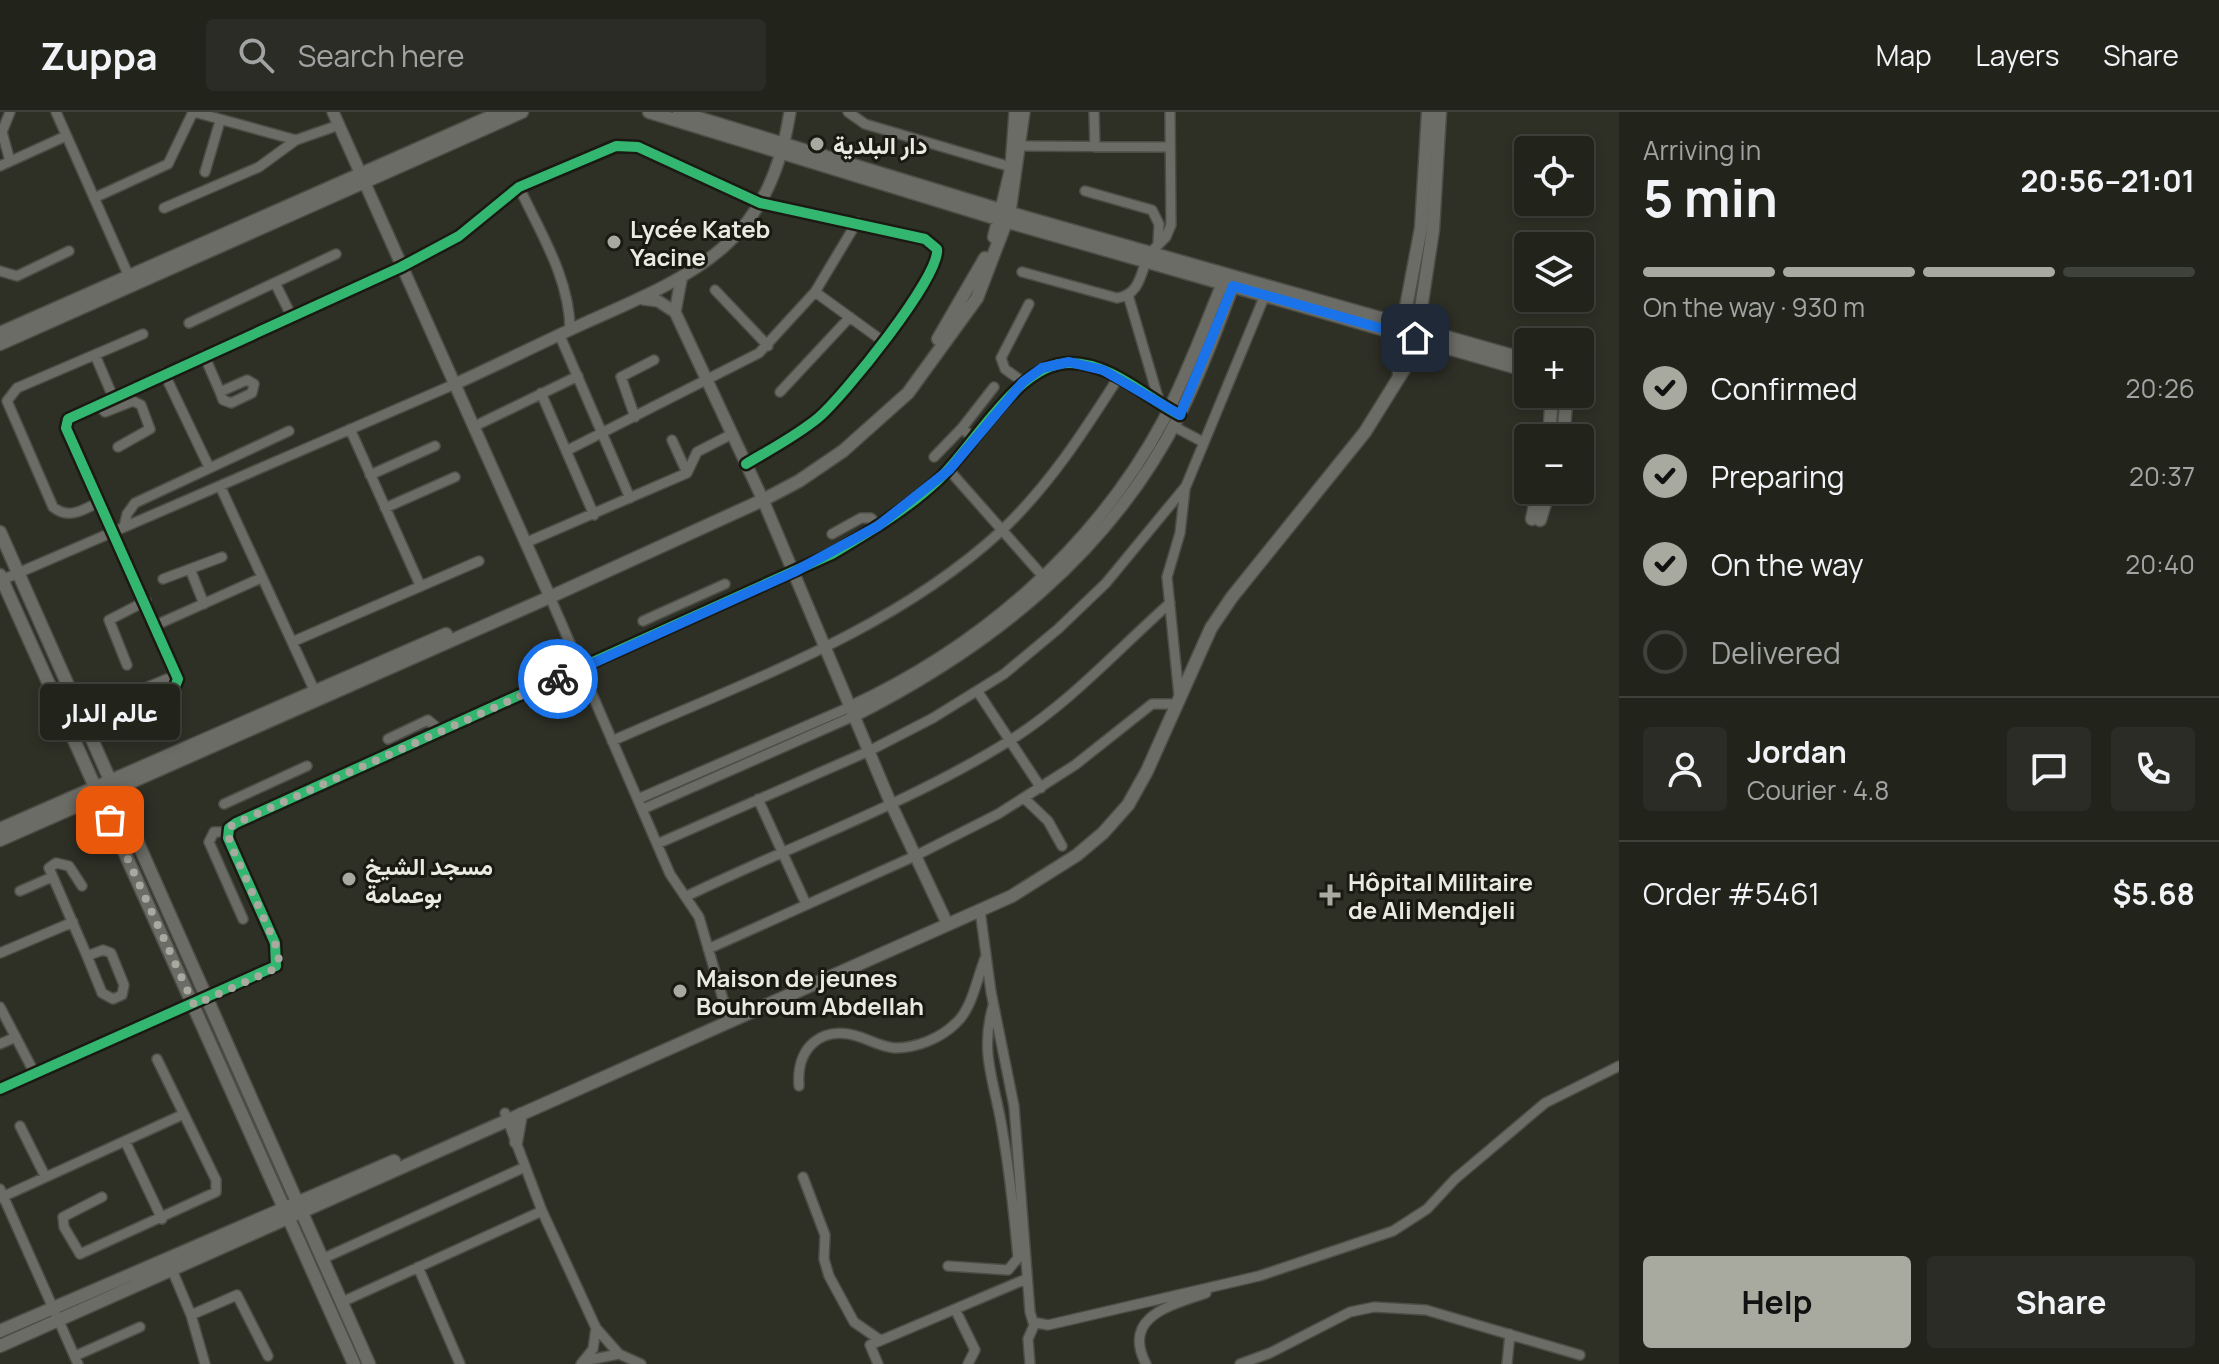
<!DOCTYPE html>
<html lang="en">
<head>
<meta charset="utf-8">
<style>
	body { margin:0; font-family:Manrope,Vazirmatn,sans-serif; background:#2a2c25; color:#f1f3f6; height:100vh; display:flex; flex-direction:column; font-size:30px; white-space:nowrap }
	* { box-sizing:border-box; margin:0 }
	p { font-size:26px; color:#a2a4a3 }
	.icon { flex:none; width:44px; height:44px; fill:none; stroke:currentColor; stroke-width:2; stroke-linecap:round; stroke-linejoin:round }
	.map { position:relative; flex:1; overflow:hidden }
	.details { display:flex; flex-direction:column; background:#22241c; width:600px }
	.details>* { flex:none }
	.tools { position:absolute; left:1514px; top:24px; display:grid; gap:16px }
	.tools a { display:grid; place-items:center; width:80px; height:80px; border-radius:8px; background:#22241c; box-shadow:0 4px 12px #0003,0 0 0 2px #3f413b; font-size:40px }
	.pin { position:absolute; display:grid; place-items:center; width:68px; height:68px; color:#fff; margin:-34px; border-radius:16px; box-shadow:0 4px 12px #0006 }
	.courier { position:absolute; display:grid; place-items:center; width:80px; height:80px; margin:-40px; border:6px solid #1a73e8; border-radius:50%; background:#fff; color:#222; box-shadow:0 2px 10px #0007 }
	.bubble { position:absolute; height:56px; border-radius:8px; background:#22241c; box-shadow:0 4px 12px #0003,0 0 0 2px #3f413b; font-size:26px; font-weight:700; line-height:56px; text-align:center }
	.overview em { font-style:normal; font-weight:700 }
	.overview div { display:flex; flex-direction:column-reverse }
	.overview { display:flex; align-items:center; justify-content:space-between; height:136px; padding:0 24px }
	h1 { font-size:52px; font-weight:700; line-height:60px }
	.bar { display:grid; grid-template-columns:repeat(4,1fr); gap:12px 8px; align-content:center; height:96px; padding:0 24px }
	.bar i { height:10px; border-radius:6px; background:#3f413b }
	.bar .on { background:#a8a99f }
	.bar p { grid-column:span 4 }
	.line { display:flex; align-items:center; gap:20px; padding:0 24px; border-top:2px solid #3f413b }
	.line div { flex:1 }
	.round { display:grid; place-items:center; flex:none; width:84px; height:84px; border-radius:8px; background:#2a2c25 }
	ol { padding:0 24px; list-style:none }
	li { display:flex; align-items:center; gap:24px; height:88px }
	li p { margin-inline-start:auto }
	li .icon { padding:8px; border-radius:50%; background:#a8a99f; color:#111; stroke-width:4 }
	li:last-child { color:#a2a4a3 }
	li i { width:44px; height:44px; border:4px solid #3f413b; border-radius:50% }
	.cta { display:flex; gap:16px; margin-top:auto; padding:16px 24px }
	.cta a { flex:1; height:92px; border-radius:8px; background:#a8a99f; color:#111; font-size:32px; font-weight:700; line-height:92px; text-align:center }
	.cta a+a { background:#2a2c25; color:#f1f3f6 }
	header { display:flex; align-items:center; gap:48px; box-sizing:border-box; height:112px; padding:0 40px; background:#22241c; border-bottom:2px solid #3f413b }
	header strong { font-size:38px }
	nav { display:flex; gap:44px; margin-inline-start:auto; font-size:28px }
	.search { width:560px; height:72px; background:#2a2c25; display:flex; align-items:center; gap:20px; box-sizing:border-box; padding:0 28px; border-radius:8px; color:#a2a4a3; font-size:30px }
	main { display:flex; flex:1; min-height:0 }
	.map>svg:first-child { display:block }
</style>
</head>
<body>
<header>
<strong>Zuppa</strong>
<div class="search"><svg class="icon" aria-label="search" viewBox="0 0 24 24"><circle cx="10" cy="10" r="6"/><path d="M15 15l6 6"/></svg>Search here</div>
<nav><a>Map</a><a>Layers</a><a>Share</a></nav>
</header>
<main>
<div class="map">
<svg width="1619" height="1252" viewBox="0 0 1619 1252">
	<rect width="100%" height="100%" fill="#2e3026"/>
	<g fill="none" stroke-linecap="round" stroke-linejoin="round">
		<g stroke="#4c4e46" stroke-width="12">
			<path id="minor" d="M10,0l-8,20 8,29
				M56,0l75,169
				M194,0l102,28
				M848,0l17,12 146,43
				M1094,0l1,35
				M1021,34l149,1
				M0,54l66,-30
				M205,60l15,-51
				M519,75c21,45 51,92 51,143
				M1085,79l67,19 7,14 -1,21
				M94,86l74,-34 25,-52
				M164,96l95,-41 37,-27 43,-15
				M1151,140l15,-15 5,-12 -1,-113
				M0,159l17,5 52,-25
				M1022,160l95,26c20,-3 23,-19 29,-37
				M275,171l16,32
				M715,178l53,56
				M815,180l69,50
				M1128,183l32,109
				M189,211l147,-69
				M560,224l70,162
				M95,243l18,42
				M204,243l16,37
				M164,261l45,94
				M247,268l7,4 -2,9 -21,10 -8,-3 -3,-8z
				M1023,270l-18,-13 -4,-11 28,-54
				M780,280l70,-75
				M541,281l53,122
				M97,292l8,8 28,-11 8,4 9,24 -32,18
				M635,305l-14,-40 33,-17
				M475,314l103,-50
				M1173,314l30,16
				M962,316l32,-41
				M350,317l70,156
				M672,328l15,33
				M566,339l193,-98 56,-61 42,-70
				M934,345l28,-29 13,12
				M949,358l98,111
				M370,363l65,-29
				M220,374l97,210
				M99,390c-16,8 -30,18 -46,5l-46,-106 10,-13 126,-54
				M385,396l70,-31
				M124,415l3,-13 8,-11 154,-72
				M832,422l29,-16h10l7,8
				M525,431l162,-70 10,-21 35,-18
				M190,457l14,35
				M163,467l59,-22
				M2,468l453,-196
				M550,485l120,277 29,43 28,96
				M643,509l82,-37
				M156,513l105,-47
				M292,530l187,-81
				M127,553l-18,-45 37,-19
				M978,580l63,96
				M1179,584l-12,-119 13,-44 5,-44
				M140,598l32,-16 6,-15 -112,-251 2,-9 333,-152 58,-31 60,-49 97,-41 22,1 122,56 165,36 12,10c4,27 -94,148 -119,169 -22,18 -47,31 -72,46
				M81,603l86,-36
				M388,627l40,-19 13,11
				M612,629c133,-59 279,-109 388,-209 48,-45 83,-99 118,-154
				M1024,686l24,23 14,25
				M638,687l212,-92
				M758,687l48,105
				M224,692l83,-38
				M643,697l211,-93
				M228,720h-14l-5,10 34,77
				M657,732l212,-93 64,-33 71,-44 54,-45 48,-46 80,-97 79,-191
				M82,774l-13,-20 -13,-3 -7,5 38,88
				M20,779l32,-14
				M687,784c107,-52 221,-92 322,-155 61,-38 108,-91 161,-138
				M980,798l11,82 23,114 16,206 3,10 15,3 211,-49 134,-45 34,-22 28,-30 90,-76 74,-37
				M708,837l207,-93 83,-42 77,-49 77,-61h23
				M103,838l8,3 13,32 -2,10 -9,4 -11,-6 -15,-37z
				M0,841l73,-31
				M0,895l35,67
				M0,932l16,-7
				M799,974c-3,-38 22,-62 61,-49 12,4 22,10 35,11 22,0 46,-10 61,-25 17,-15 21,-47 30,-67
				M0,977l276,-123 -1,-23 -47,-105 1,-10 7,-5 596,-269c37,-22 73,-44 105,-73 37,-33 80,-119 132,-118 39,0 72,31 104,48
				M505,1001l37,98 54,117 -3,21 -12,15
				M20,1014l25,50
				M125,1029l37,78
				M803,1065l22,58 -1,24 5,17 25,46 26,18
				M0,1077l78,175
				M102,1085l-39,20 1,10 16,27 136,-62v-12l-59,-121
				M0,1086l184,-84
				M322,1147l203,-92
				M170,1153l21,50 14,49
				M948,1154l60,4 10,-12c-4,-45 -9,-91 -17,-136 -8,-44 -21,-71 -8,-116
				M418,1155l42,97
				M342,1190l200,-91
				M955,1197l20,41 -7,14
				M191,1203l46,-20 31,61
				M596,1216l23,26 22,10
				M75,1244l65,-29
				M584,1249l35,-7
				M878,1252l-8,-19 156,-66
				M1030,1252l-2,-25 7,-16
				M1146,1252c-25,-48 26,-59 60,-71
				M1240,1252l30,-11 80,-41 24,-5 52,3 154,45
				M1507,1252l3,-30"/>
		</g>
		<g stroke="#4c4e46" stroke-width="14">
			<path id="tertiary" d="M333,0l217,485
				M1001,97l10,-42 4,-55
				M1010,100l14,-100
				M681,168l-6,32 88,188 128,304 56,119
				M643,187l15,2 17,11
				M455,272c44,-20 88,-42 132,-62 111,-49 182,-78 203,-210
				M850,595c130,-60 244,-158 313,-286 24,-46 42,-96 62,-144
				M854,604c136,-69 256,-163 326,-302 22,-44 39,-90 56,-136"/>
		</g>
		<g stroke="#4c4e46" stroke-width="15">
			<path id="secondary" d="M649,0l349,107 530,152
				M679,0l345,105 504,143
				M994,125l7,-28
				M0,221l501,-221
				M938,227l47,-81
				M0,232l522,-232
				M1399,263v-31l22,-116 7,-116
				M1549,326l3,-44
				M1563,326l4,-44
				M1532,407l6,-29
				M1540,408l9,-30
				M0,420l369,832
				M0,463l354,789
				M0,717l446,-195
				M0,728l550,-243 213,-97 36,-19 44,-30 65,-58 69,-95 33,-86
				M516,1030l5,-28
				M0,1219l394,-170
				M0,1234l1012,-450 65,-41 26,-22 25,-28 19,-34 64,-143 21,-31 133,-165 43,-69 10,-35 15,-98 7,-118"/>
		</g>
		<use href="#minor" stroke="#6b6c65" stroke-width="9"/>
		<use href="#tertiary" stroke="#6b6c65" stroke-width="11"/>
		<use href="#secondary" stroke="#6b6c65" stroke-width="12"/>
		<g stroke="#1a1a13" stroke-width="15">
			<path id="cycleway" d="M140,598l32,-16 6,-15 -112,-251 2,-9 333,-152 58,-31 60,-49 97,-41 22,1 122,56 165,36 12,10c4,27 -94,148 -119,169 -22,18 -47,31 -72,46
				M0,977l276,-123 -1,-23 -47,-105 1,-10 7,-5 596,-269c37,-22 74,-44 105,-73 37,-34 81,-119 133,-118 41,0 75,34 110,52"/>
		</g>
		<use href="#cycleway" stroke="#33b770" stroke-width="10"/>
	</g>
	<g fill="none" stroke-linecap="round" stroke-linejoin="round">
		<path stroke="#a8a99f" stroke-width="8" stroke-dasharray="0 14.4" d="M110,708l84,185 78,-35 7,-10 -4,-17 -45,-100 -2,-11 4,-7 326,-146"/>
		<path stroke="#1a73e8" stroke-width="10" d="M558,567l236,-107 84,-46 71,-56 74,-88 19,-14 27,-6 34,8 77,45 53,-129 182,52"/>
	</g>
	<g fill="#a8a99f" stroke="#1a1a13" stroke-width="3">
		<circle cx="817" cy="32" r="8"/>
		<circle cx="614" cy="130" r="8"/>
		<circle cx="349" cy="767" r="8"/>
		<path d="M1326 771h8v8h8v8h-8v8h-8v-8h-8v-8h8z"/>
		<circle cx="680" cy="879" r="8"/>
	</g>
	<g text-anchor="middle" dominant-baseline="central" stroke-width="6" stroke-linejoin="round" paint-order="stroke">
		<g font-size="24" font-weight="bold" fill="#e9eae0" stroke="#1a1a13" text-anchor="start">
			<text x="833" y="32">دار البلدية</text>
			<text x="630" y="116">Lycée Kateb<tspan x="630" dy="28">Yacine</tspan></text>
			<text x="365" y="753">مسجد الشيخ<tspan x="365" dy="28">بوعمامة</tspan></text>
			<text x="1348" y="769">Hôpital Militaire<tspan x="1348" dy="28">de Ali Mendjeli</tspan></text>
			<text x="696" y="865">Maison de jeunes<tspan x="696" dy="28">Bouhroum Abdellah</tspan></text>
		</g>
	</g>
</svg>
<div class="tools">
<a><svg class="icon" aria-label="locate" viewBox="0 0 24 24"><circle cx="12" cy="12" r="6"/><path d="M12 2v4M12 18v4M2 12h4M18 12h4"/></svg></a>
<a><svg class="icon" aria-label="layers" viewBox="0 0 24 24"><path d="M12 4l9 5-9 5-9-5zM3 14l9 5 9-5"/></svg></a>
<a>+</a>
<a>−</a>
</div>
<div class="pin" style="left:110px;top:708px;background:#ea580c"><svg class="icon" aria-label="bag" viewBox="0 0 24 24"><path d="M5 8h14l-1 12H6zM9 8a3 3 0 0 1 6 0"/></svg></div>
<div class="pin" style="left:1415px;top:226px;background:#1f2937"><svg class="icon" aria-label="home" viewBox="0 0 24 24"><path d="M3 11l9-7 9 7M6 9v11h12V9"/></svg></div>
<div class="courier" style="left:558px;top:567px"><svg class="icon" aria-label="bike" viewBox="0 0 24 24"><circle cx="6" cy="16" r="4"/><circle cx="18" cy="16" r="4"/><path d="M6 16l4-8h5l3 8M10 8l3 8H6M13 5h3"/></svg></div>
<div class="bubble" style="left:40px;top:572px;width:140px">عالم الدار</div>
</div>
<section class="details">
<div class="overview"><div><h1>5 min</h1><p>Arriving in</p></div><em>20:56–21:01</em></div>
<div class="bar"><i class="on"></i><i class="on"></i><i class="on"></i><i></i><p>On the way · 930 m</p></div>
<ol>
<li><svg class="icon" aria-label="check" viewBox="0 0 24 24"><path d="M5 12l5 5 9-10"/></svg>Confirmed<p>20:26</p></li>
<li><svg class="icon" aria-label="check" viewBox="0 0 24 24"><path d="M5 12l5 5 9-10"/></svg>Preparing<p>20:37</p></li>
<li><svg class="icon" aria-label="check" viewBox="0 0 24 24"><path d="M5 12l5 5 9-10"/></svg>On the way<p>20:40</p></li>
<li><i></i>Delivered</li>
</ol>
<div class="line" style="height:144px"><a class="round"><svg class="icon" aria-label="person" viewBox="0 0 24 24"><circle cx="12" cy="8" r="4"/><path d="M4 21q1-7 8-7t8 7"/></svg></a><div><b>Jordan</b><p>Courier · 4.8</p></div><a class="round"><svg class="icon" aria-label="chat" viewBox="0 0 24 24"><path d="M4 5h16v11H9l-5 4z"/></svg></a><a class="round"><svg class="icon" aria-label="phone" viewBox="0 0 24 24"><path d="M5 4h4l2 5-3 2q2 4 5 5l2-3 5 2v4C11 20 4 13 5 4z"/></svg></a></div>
<div class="line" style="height:104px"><div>Order #5461</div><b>$5.68</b></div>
<div class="cta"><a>Help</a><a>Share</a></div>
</section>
</main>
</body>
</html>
